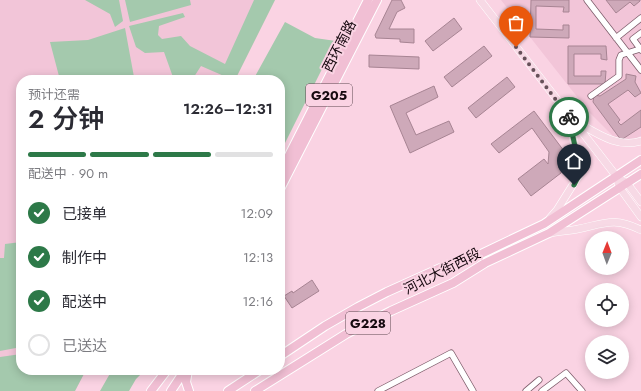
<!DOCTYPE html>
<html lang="zh">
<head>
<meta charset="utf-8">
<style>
	body { margin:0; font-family:Jost,"Noto Sans SC",sans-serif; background:#f7f7f7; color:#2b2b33; height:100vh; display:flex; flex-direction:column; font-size:15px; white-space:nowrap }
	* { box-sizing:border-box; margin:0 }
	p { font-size:13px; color:#7c7c81 }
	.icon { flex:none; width:22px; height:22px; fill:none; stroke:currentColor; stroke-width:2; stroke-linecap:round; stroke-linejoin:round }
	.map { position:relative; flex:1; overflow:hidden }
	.side { position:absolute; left:16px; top:75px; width:269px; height:300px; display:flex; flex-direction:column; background:#fff; border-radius:16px; box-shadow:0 2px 10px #0003 }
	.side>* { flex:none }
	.needle { width:26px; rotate:1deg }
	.tools { position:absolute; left:585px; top:231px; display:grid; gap:8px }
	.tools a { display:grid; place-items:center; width:44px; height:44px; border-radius:50%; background:#fff; box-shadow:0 2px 10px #0003; font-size:20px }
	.pin { position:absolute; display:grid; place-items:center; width:34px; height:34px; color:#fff; margin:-41px -17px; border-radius:50% 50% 50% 0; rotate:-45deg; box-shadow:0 0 4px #0007 }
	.pin .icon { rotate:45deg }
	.courier { position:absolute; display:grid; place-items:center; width:40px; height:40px; margin:-20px; border:3px solid #2d7948; border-radius:50%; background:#fff; color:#222; box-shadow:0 1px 5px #0007 }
	.summary em { font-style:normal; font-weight:600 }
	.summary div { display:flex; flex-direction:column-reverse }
	.summary { display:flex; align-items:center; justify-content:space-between; height:68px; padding:0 12px }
	h1 { font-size:26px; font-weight:600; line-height:30px }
	.bar { display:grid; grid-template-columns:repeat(4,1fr); gap:6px 4px; align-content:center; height:48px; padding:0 12px }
	.bar i { height:5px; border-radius:3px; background:#e1e1e2 }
	.bar .selected { background:#2d7948 }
	.bar p { grid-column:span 4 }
	ol { padding:0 12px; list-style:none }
	li { display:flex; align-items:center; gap:12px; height:44px }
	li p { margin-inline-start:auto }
	li .icon { padding:4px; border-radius:50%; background:#2d7948; color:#fff; stroke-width:4 }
	li:last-child { color:#7c7c81 }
	li i { width:22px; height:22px; border:2px solid #e1e1e2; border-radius:50% }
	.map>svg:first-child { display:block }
</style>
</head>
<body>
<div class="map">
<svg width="641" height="391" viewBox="0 0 641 391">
	<rect width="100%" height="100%" fill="#fad3e3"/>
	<path fill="#f2c5d8" d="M0,0h275l-40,80h-214v290h65l-11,21h-75z
		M501,0h140v136l-13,6 -11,-2 -28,-28z"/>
	<path fill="#a4c9ad" d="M85,0h34l4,21 -8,6 -5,-13z
		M125,0h65l1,5 -61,17z
		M254,0h21l-40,80h-13l2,-4 -23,-10 -9,14h-18l-10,-28 -19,1 -9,-6 -7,-21 54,-13 2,4 -26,9 -1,9 4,4 19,-3 9,10 35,18z
		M285,22l30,16 21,3 -56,112v-73h-27z
		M125,28l9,49 -1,3h-73l-10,-38 38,-2z
		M21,242v105l-21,4v-93h4l1,-14z
		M21,354v16h65l-11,21h-75v-34z
		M112,370h33l-9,9 -7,12h-29z"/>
	<path fill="#cea9b9" stroke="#a78493" d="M392,0h9l4,8 -8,4 -8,17h25v14l-14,-1v-3l-24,-1 -1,-3z
		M531,0h38v12h-6l1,-5 -28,-1v23l27,1v-5h6v13l-39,-1z
		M606,0h34v1l-6,5 -4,-4 -14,11z
		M454,18l8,11 -29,22 -8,-10z
		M484,46l8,10 -40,31 -8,-10z
		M568,46h38l1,14 -6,-1v-5h-27v22h27v-5h5l-1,13h-37z
		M369,55l50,2v12l-50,-2z
		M626,74l10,2 -1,6 6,11 -6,4 -7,-7 -20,14 12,16 -2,2 3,3 20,-15v17l-20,13 -28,-38 1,-7 6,1 26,-17z
		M507,77l8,10 -39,31 -8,-10z
		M434,86l4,11 -32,16 10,22 33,-14 5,11 -44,21 -20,-47z
		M534,111l30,40 -3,22 -30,23 -13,-17 26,-20 4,5 1,-12 -17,-24 -33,25 -8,-9z
		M312,280l7,11 -27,17 -8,-12 8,-5 1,2z"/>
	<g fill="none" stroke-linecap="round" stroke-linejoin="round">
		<g stroke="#7d5c6a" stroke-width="7">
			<path id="minor" d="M587,0l54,70
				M641,33l-8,6 8,11
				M616,38l25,-20
				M591,96l28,-20v-16l2,-5 19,-6
				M378,391l73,-38 22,38
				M526,391l13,-11
				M542,391l24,-18 16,18"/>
		</g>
		<g stroke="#fff" stroke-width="8">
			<path id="major" d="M480,0l137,177 10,6 14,19
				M573,120c21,11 43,29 68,21
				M618,183l2,5 21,29
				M550,218l7,-8 22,-35v-10l-6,-28 -2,-18
				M551,233c9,-2 18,-2 27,-4 28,-6 36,-12 63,1"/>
		</g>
		<g stroke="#fff" stroke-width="10">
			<path id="highway" d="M280,173l88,-173
				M280,189l97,-189
				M280,356l45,-30 33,-19 29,-15 60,-27 34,-11 63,-30 97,-64
				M188,370l-2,12 3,9
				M151,391l16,-21
				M171,391l14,-21
				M228,391l32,-21
				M255,391l91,-57 45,-23 62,-28 32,-20 64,-30 92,-59"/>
		</g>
		<use href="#minor" stroke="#fff" stroke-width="5.5"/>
		<use href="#major" stroke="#f7d9e5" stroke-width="7"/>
		<use href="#highway" stroke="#f1bfd4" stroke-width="8"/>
	</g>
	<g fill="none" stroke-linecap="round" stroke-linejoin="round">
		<path stroke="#665059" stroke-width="4" stroke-dasharray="0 7.2" d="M516,47l53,70"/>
		<path stroke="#2d7948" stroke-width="5" d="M569,117l2,2 2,18 6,28v10l-5,10"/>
	</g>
	<g text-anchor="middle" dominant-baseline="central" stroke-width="4" stroke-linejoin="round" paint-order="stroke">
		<g fill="#fad3e3" stroke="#5a464f" stroke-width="1">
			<rect x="306" y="84" width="46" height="22" rx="3"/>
			<rect x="346" y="312" width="44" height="22" rx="3"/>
		</g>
		<g font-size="13" font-weight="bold" fill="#16090f">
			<text x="329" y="95">G205</text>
			<text x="368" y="323">G228</text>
		</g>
		<g font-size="14" fill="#16090f" stroke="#fad3e3">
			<text transform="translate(339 46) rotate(-63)">西环南路</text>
			<text transform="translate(442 271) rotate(-27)">河北大街西段</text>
		</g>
	</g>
</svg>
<div class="tools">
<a><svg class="needle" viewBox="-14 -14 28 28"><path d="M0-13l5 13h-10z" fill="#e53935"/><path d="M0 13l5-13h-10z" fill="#7c7c81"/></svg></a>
<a><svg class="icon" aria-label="locate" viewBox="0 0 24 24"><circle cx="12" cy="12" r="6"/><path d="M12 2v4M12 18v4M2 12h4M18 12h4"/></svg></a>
<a><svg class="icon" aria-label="layers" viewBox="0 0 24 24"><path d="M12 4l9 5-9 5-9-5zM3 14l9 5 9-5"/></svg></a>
</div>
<div class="pin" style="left:516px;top:47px;background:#ea580c"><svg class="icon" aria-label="bag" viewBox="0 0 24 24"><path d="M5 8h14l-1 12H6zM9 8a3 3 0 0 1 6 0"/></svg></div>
<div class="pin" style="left:574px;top:185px;background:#1f2937"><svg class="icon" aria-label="home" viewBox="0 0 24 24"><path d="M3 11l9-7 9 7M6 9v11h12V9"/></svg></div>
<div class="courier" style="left:569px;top:117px"><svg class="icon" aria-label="bike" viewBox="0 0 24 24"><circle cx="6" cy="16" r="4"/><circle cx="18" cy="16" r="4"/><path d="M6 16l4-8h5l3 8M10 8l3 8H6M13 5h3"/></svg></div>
<section class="side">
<div class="summary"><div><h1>2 分钟</h1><p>预计还需</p></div><em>12:26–12:31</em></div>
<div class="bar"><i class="selected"></i><i class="selected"></i><i class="selected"></i><i></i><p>配送中 · 90 m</p></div>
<ol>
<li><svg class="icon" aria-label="check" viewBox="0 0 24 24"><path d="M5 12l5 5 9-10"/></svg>已接单<p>12:09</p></li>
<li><svg class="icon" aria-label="check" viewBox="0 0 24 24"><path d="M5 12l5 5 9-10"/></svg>制作中<p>12:13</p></li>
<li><svg class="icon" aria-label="check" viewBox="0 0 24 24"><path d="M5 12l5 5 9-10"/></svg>配送中<p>12:16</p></li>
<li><i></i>已送达</li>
</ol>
</section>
</div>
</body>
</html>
